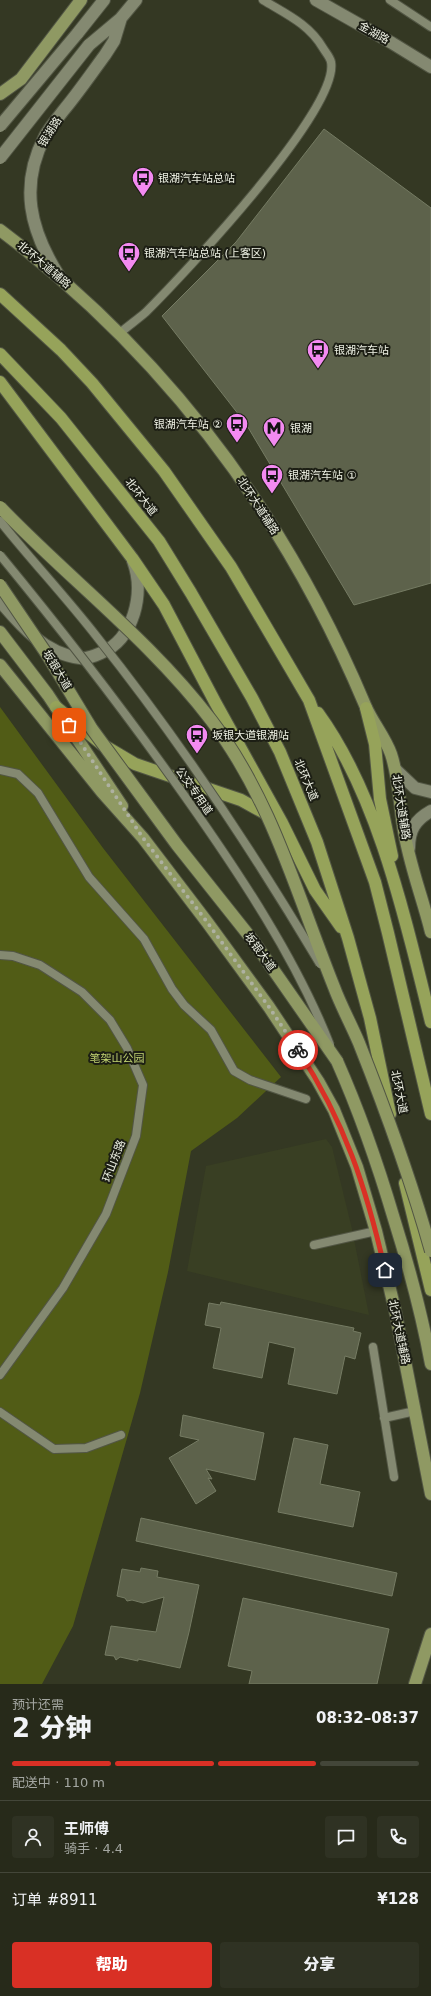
<!DOCTYPE html>
<html lang="zh">
<head>
<meta charset="utf-8">
<style>
	body { margin:0; font-family:"DejaVu Sans","Noto Sans SC",sans-serif; background:#2f3223; color:#f1f3f6; height:100vh; display:flex; flex-direction:column; font-size:15px; white-space:nowrap }
	* { box-sizing:border-box; margin:0 }
	p { font-size:13px; color:#a4a7a2 }
	.icon { flex:none; width:22px; height:22px; fill:none; stroke:currentColor; stroke-width:2; stroke-linecap:round; stroke-linejoin:round }
	.map { position:relative; height:1684px; overflow:hidden }
	.panel { display:flex; flex-direction:column; background:#272a1a; flex:1 }
	.panel>* { flex:none }
	.pin { position:absolute; display:grid; place-items:center; width:34px; height:34px; color:#fff; margin:-17px; border-radius:8px; box-shadow:0 2px 6px #0006 }
	.courier { position:absolute; display:grid; place-items:center; width:40px; height:40px; margin:-20px; border:3px solid #d93025; border-radius:50%; background:#fff; color:#222; box-shadow:0 1px 5px #0007 }
	.head em { font-style:normal; font-weight:800 }
	.head div { display:flex; flex-direction:column-reverse }
	.head { display:flex; align-items:center; justify-content:space-between; height:68px; padding:0 12px }
	h1 { font-size:26px; font-weight:800; line-height:30px }
	.bar { display:grid; grid-template-columns:repeat(4,1fr); gap:6px 4px; align-content:center; height:48px; padding:0 12px }
	.bar i { height:5px; border-radius:3px; background:#434639 }
	.bar .active { background:#d93025 }
	.bar p { grid-column:span 4 }
	.line { display:flex; align-items:center; gap:10px; padding:0 12px; border-top:1px solid #434639 }
	.line div { flex:1 }
	.round { display:grid; place-items:center; flex:none; width:42px; height:42px; border-radius:4px; background:#2f3223 }
	.action { display:flex; gap:8px; margin-top:auto; padding:8px 12px }
	.action a { flex:1; height:46px; border-radius:4px; background:#d93025; color:#fff; font-size:16px; font-weight:800; line-height:46px; text-align:center }
	.action a+a { background:#2f3223; color:#f1f3f6 }
	.map>svg:first-child { display:block }
</style>
</head>
<body>
<div class="map">
<svg width="431" height="1684" viewBox="0 0 431 1684">
	<rect width="100%" height="100%" fill="#343823"/>
	<path fill="#393f23" d="M326,1139l6,8 20,82 17,86 -182,-44 19,-105z"/>
	<path fill="#515c16" d="M0,707l103,141 178,229 -44,41 -46,33 -23,121 -28,121 -67,233 -31,58h-42z"/>
	<path fill="#5d624b" stroke="#757b63" d="M324,129l107,79v375l-77,22 -108,-181 -84,-108 74,-74z
		M221,1302l133,26 -1,3 8,2 -6,26 -10,-3 -8,38 -49,-10 7,-36 -26,-6 -7,36 -49,-10 8,-40 -16,-3 4,-22 11,2z
		M183,1415l81,18 -9,47 -49,-11 6,10 -4,-1 8,13 -20,13 -27,-46 30,-18 -19,-4z
		M294,1438l34,7 -8,39 40,8 -7,35 -75,-15z
		M141,1518l256,55 -5,23 -256,-55z
		M141,1568l17,3 -1,6 42,8 -10,47 -9,36 -42,-9v2l-18,-4 -4,3 -2,-4 -9,-1 6,-29 45,6 8,-35 -21,6 -11,-3 -5,1 -2,-3 -8,-2 5,-27 18,3z
		M243,1598l146,31 -12,55h-128l3,-13 -24,-5z"/>
	<g fill="none" stroke-linecap="round" stroke-linejoin="round">
		<g stroke="#525644" stroke-width="10">
			<path id="lane" d="M390,0l41,27
				M120,333c8,-7 18,-14 26,-21 37,-37 194,-203 185,-250 -1,-5 -5,-9 -8,-14 -14,-24 -37,-34 -60,-48
				M0,770l18,4 20,19 51,84 55,62 28,50 12,16 27,25 23,41 16,9 56,19
				M0,955l13,1 27,9 42,27 28,28 17,28 16,37 -7,51 -30,78 -43,74 -63,87
				M314,1245l62,-14
				M373,1347l21,130
				M0,1412l54,37 32,-1 35,-13
				M384,1418l31,-7"/>
		</g>
		<g stroke="#525644" stroke-width="14">
			<path id="secondary" d="M316,0l76,43 39,24
				M77,34l27,-34
				M89,45l31,-26
				M59,276c-29,-46 -40,-90 -14,-140 5,-9 12,-17 18,-25 15,-18 28,-37 42,-56l9,-14 7,-23 15,-18
				M0,601c21,25 45,53 80,57 7,1 14,-2 21,-5 33,-14 44,-60 32,-92
				M396,770l19,18 16,4
				M409,848c0,-18 6,-28 22,-37"/>
		</g>
		<g stroke="#525644" stroke-width="14">
			<path id="primary" d="M0,94l21,-15 60,-79
				M0,230c165,124 285,285 365,475 7,17 20,32 26,49 8,24 8,47 12,71 5,36 19,71 28,107
				M0,632l48,63 74,111
				M0,665l102,127 41,46 64,84 62,85 49,74 16,29 23,57 19,64 19,79 36,184
				M337,1061c23,52 41,104 57,158 15,48 28,96 37,145
				M415,1684l16,-50"/>
		</g>
		<g stroke="#525644" stroke-width="14">
			<path id="highway" d="M0,294l61,56 31,33 72,88 67,96 78,133 66,182 13,51 43,181
				M0,354l61,64 98,123 32,52 61,105 28,54 37,90 31,96 22,80 20,96
				M0,382l132,176 32,47 51,97 67,121 33,67 26,37
				M56,707l47,38 32,19 106,36 29,16
				M366,708l9,36 5,55 12,57
				M318,713c61,84 88,209 113,309
				M405,1183l26,107"/>
		</g>
		<use href="#lane" stroke="#848971" stroke-width="8"/>
		<use href="#secondary" stroke="#848971" stroke-width="12"/>
		<use href="#primary" stroke="#8f9963" stroke-width="12"/>
		<use href="#highway" stroke="#96a35a" stroke-width="12"/>
		<g stroke="#525644" stroke-width="10" stroke-linecap="butt">
			<path id="lane-bridge" d="M0,521c31,39 66,76 97,116 82,103 156,214 223,327
				M0,555c65,79 127,159 186,243 53,75 111,162 144,247"/>
		</g>
		<g stroke="#525644" stroke-width="14" stroke-linecap="butt">
			<path id="secondary-bridge" d="M0,126l77,-92
				M0,158l89,-113"/>
		</g>
		<g stroke="#525644" stroke-width="14" stroke-linecap="butt">
			<path id="primary-bridge" d="M0,507c69,72 150,133 211,213 61,80 86,175 123,267 7,19 17,37 25,56 27,68 52,137 72,208
				M0,585l46,68 46,76 85,116 77,97 83,119"/>
		</g>
		<use href="#lane-bridge" stroke="#848971" stroke-width="8"/>
		<use href="#secondary-bridge" stroke="#848971" stroke-width="12"/>
		<use href="#primary-bridge" stroke="#8f9963" stroke-width="12"/>
	</g>
	<g fill="none" stroke-linecap="round" stroke-linejoin="round">
		<path stroke="#aeb1a1" stroke-width="4" stroke-dasharray="0 7.2" d="M69,725l74,113 64,84 62,85 29,43"/>
		<path stroke="#d93025" stroke-width="5" d="M298,1050c47,72 68,137 87,220"/>
	</g>
	<defs>
		<g id="bus-pin" transform="scale(1.15)"><path d="M0 17L-7.5 6A9.5 9.5 0 1 1 7.5 6Z" fill="#f38af1" stroke="#1c1e14"/><path d="M-5-6H5V4H4V6H2V4H-2V6H-4V4H-5ZM-3.5-4V0h7V-4ZM-3.5 1.2v1.5H-2V1.2ZM2 1.2v1.5H3.5V1.2Z" fill="#111"/></g>
		<g id="metro-pin" transform="scale(1.15)"><path d="M0 17L-7.5 6A9.5 9.5 0 1 1 7.5 6Z" fill="#f38af1" stroke="#1c1e14"/><path d="M-5.5 5V-5H-3L0 0L3-5H5.5V5H3V-.5L0 4L-3-.5V5Z" fill="#111"/></g>
	</defs>
	<g fill-rule="evenodd">
		<use href="#bus-pin" x="143" y="178"/>
		<use href="#bus-pin" x="129" y="253"/>
		<use href="#bus-pin" x="318" y="350"/>
		<use href="#bus-pin" x="237" y="424"/>
		<use href="#metro-pin" x="274" y="428"/>
		<use href="#bus-pin" x="272" y="475"/>
		<use href="#bus-pin" x="197" y="735"/>
	</g>
	<g text-anchor="middle" dominant-baseline="central" stroke-width="4" stroke-linejoin="round" paint-order="stroke">
		<g font-size="11" fill="#eff2e5" stroke="#1c1e14">
			<text transform="translate(374 33) rotate(29)">金湖路</text>
			<text transform="translate(50 132) rotate(-58)">银湖路</text>
			<text transform="translate(44 265) rotate(40)">北环大道辅路</text>
			<text transform="translate(141 497) rotate(52)">北环大道</text>
			<text transform="translate(258 506) rotate(57)">北环大道辅路</text>
			<text transform="translate(57 670) rotate(59)">坂银大道</text>
			<text transform="translate(306 780) rotate(67)">北环大道</text>
			<text transform="translate(194 791) rotate(55)">公交专用道</text>
			<text transform="translate(401 807) rotate(81)">北环大道辅路</text>
			<text transform="translate(260 952) rotate(54)">坂银大道</text>
			<text transform="translate(399 1092) rotate(79)">北环大道</text>
			<text transform="translate(114 1161) rotate(-69)">环山东路</text>
			<text transform="translate(399 1332) rotate(78)">北环大道辅路</text>
		</g>
		<g font-size="11" fill="#eff2e5" stroke="#1c1e14" text-anchor="start">
			<text x="158" y="178">银湖汽车站总站</text>
			<text x="144" y="253">银湖汽车站总站 (上客区)</text>
			<text x="334" y="350">银湖汽车站</text>
			<text x="222" y="424" text-anchor="end">银湖汽车站 ②</text>
			<text x="290" y="428">银湖</text>
			<text x="288" y="475">银湖汽车站 ①</text>
			<text x="212" y="735">坂银大道银湖站</text>
		</g>
		<g font-size="11" fill="#c1d371" stroke="#1c1e14">
			<text x="117" y="1058">笔架山公园</text>
		</g>
	</g>
</svg>
<div class="pin" style="left:69px;top:725px;background:#ea580c"><svg class="icon" aria-label="bag" viewBox="0 0 24 24"><path d="M5 8h14l-1 12H6zM9 8a3 3 0 0 1 6 0"/></svg></div>
<div class="pin" style="left:385px;top:1270px;background:#1f2937"><svg class="icon" aria-label="home" viewBox="0 0 24 24"><path d="M3 11l9-7 9 7M6 9v11h12V9"/></svg></div>
<div class="courier" style="left:298px;top:1050px"><svg class="icon" aria-label="bike" viewBox="0 0 24 24"><circle cx="6" cy="16" r="4"/><circle cx="18" cy="16" r="4"/><path d="M6 16l4-8h5l3 8M10 8l3 8H6M13 5h3"/></svg></div>
</div>
<section class="panel">
<div class="head"><div><h1>2 分钟</h1><p>预计还需</p></div><em>08:32–08:37</em></div>
<div class="bar"><i class="active"></i><i class="active"></i><i class="active"></i><i></i><p>配送中 · 110 m</p></div>
<div class="line" style="height:72px"><a class="round"><svg class="icon" aria-label="person" viewBox="0 0 24 24"><circle cx="12" cy="8" r="4"/><path d="M4 21q1-7 8-7t8 7"/></svg></a><div><b>王师傅</b><p>骑手 · 4.4</p></div><a class="round"><svg class="icon" aria-label="chat" viewBox="0 0 24 24"><path d="M4 5h16v11H9l-5 4z"/></svg></a><a class="round"><svg class="icon" aria-label="phone" viewBox="0 0 24 24"><path d="M5 4h4l2 5-3 2q2 4 5 5l2-3 5 2v4C11 20 4 13 5 4z"/></svg></a></div>
<div class="line" style="height:52px"><div>订单 #8911</div><b>¥128</b></div>
<div class="action"><a>帮助</a><a>分享</a></div>
</section>
</body>
</html>
